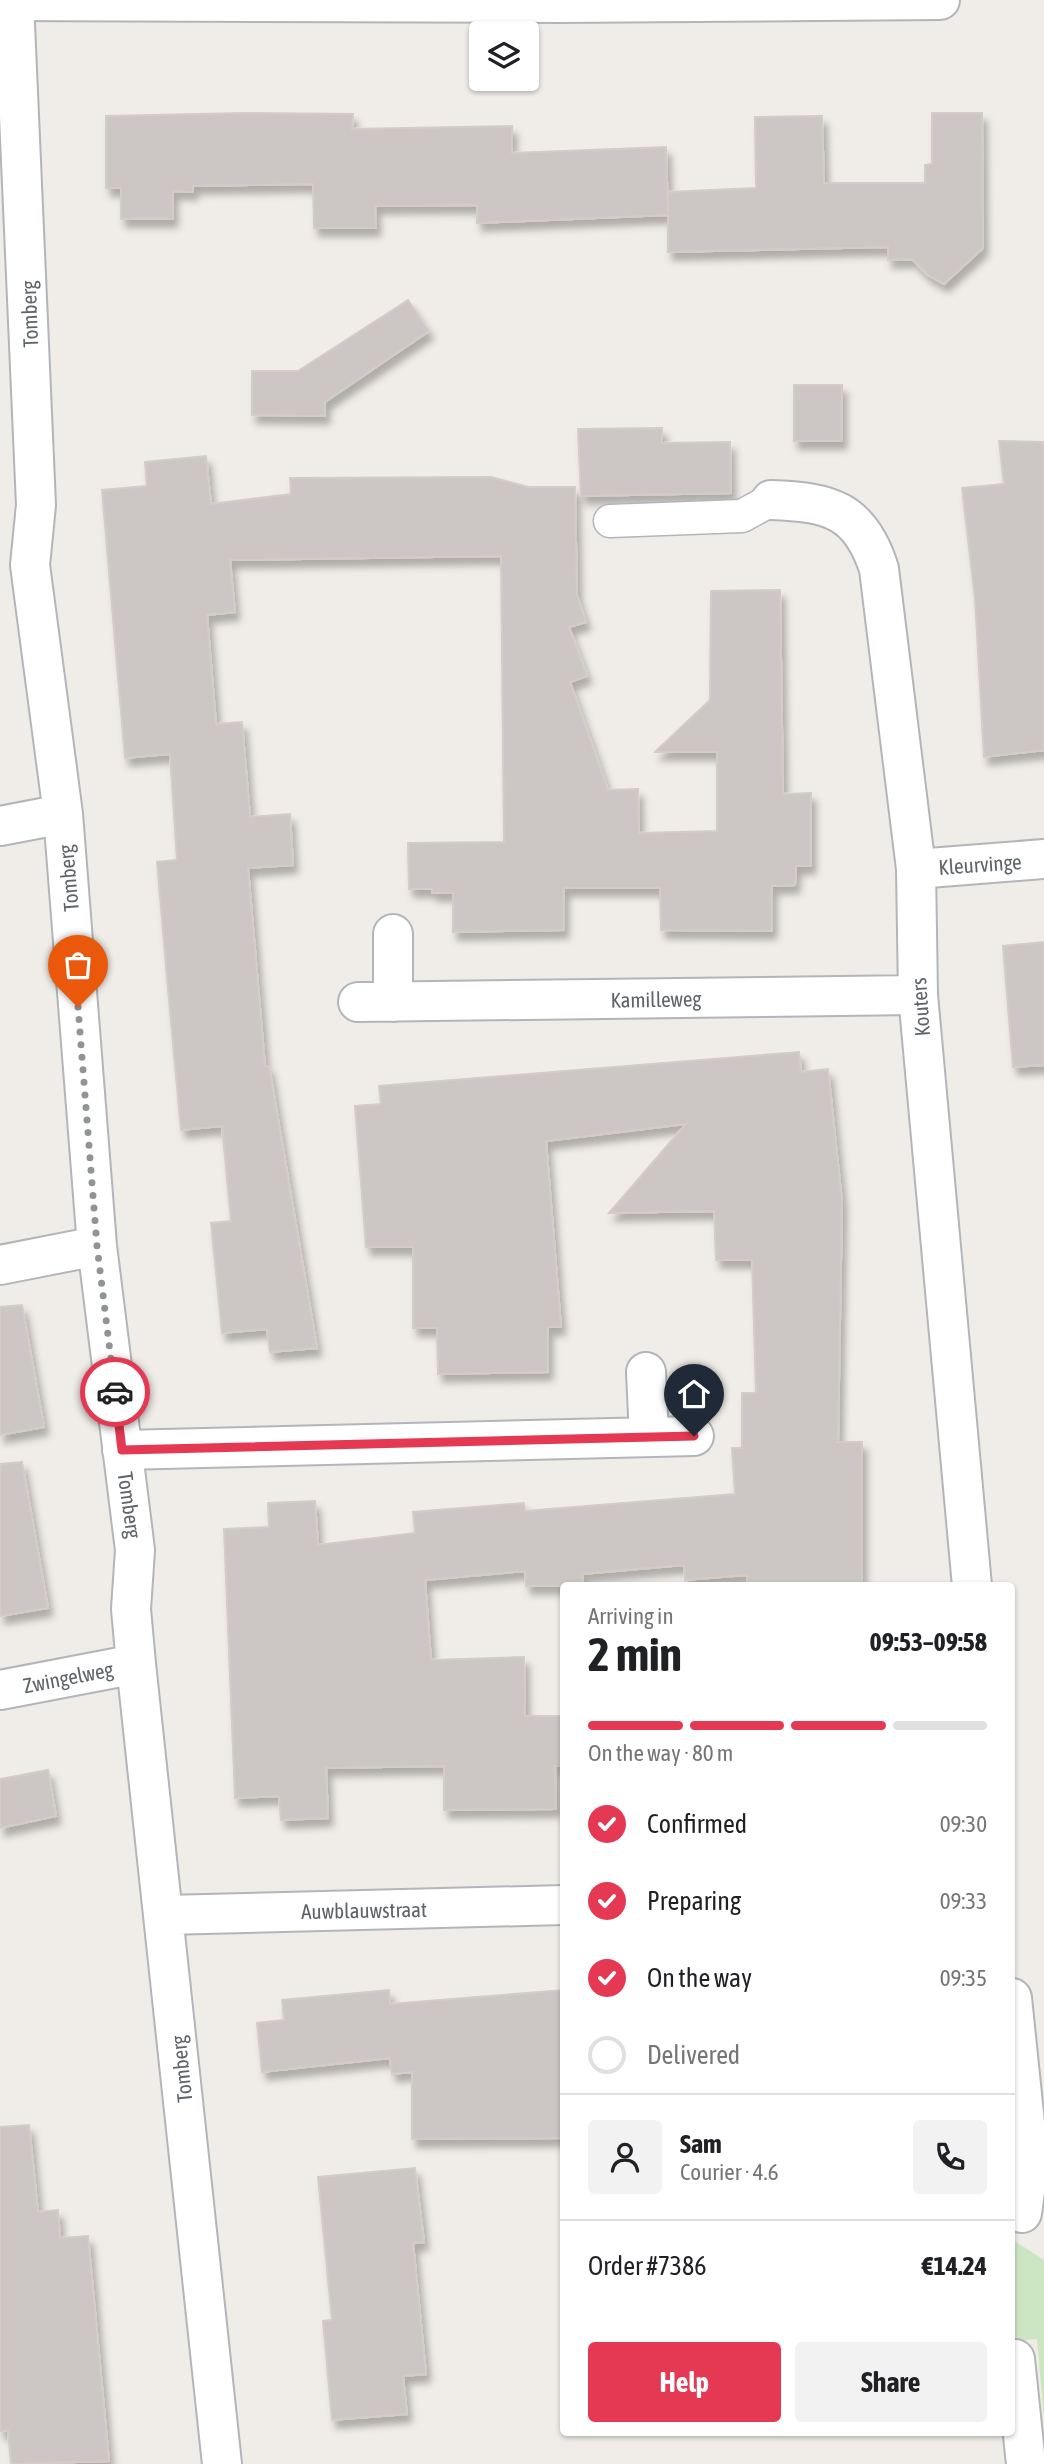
<!DOCTYPE html>
<html lang="en">
<head>
<meta charset="utf-8">
<style>
	body { margin:0; font-family:"Asap Condensed",sans-serif; background:#f2f2f2; color:#202124; height:100vh; display:flex; flex-direction:column; font-size:26px; white-space:nowrap }
	* { box-sizing:border-box; margin:0 }
	p { font-size:23px; color:#757577 }
	.icon { flex:none; width:38px; height:38px; fill:none; stroke:currentColor; stroke-width:2; stroke-linecap:round; stroke-linejoin:round }
	.map { position:relative; flex:1; overflow:hidden }
	.drawer { position:absolute; left:560px; top:1582px; width:455px; height:854px; display:flex; flex-direction:column; background:#fff; border-radius:7px; box-shadow:0 2px 5px #0004 }
	.drawer>* { flex:none }
	.tools { position:absolute; left:469px; top:21px; display:grid; gap:14px }
	.tools a { display:grid; place-items:center; width:70px; height:70px; border-radius:7px; background:#fff; box-shadow:0 2px 5px #0004; font-size:35px }
	.pin { position:absolute; display:grid; place-items:center; width:60px; height:60px; color:#fff; margin:-72px -30px; border-radius:50% 50% 50% 0; rotate:-45deg; box-shadow:0 0 7px #0007 }
	.pin .icon { rotate:45deg }
	.courier { position:absolute; display:grid; place-items:center; width:70px; height:70px; margin:-35px; border:5px solid #e53852; border-radius:50%; background:#fff; color:#222; box-shadow:0 2px 9px #0007 }
	.headline em { font-style:normal; font-weight:700 }
	.headline div { display:flex; flex-direction:column-reverse }
	.headline { display:flex; align-items:center; justify-content:space-between; height:119px; padding:0 28px }
	h1 { font-size:46px; font-weight:700; line-height:52px }
	.bar { display:grid; grid-template-columns:repeat(4,1fr); gap:10px 7px; align-content:center; height:84px; padding:0 28px }
	.bar i { height:9px; border-radius:5px; background:#e0e0e0 }
	.bar .on { background:#e53852 }
	.bar p { grid-column:span 4 }
	.line { display:flex; align-items:center; gap:18px; padding:0 28px; border-top:2px solid #e0e0e0 }
	.line div { flex:1 }
	.round { display:grid; place-items:center; flex:none; width:74px; height:74px; border-radius:7px; background:#f2f2f2 }
	ol { padding:0 28px; list-style:none }
	li { display:flex; align-items:center; gap:21px; height:77px }
	li p { margin-inline-start:auto }
	li .icon { padding:7px; border-radius:50%; background:#e53852; color:#fff; stroke-width:4 }
	li:last-child { color:#757577 }
	li i { width:38px; height:38px; border:4px solid #e0e0e0; border-radius:50% }
	.cta { display:flex; gap:14px; margin-top:auto; padding:14px 28px }
	.cta a { flex:1; height:80px; border-radius:7px; background:#e53852; color:#fff; font-size:28px; font-weight:700; line-height:80px; text-align:center }
	.cta a+a { background:#f2f2f2; color:#202124 }
	.map>svg:first-child { display:block }
</style>
</head>
<body>
<div class="map">
<svg width="1044" height="2464" viewBox="0 0 1044 2464">
	<defs>
		<filter id="shadow"><feDropShadow dx="4.5" dy="8" stdDeviation="3.5" flood-color="#0004"/></filter>
	</defs>
	<rect width="100%" height="100%" fill="#f0ece7"/>
	<path fill="#cce6c4" d="M1012,2239l32,21v160l-7,-81 -25,2z"/>
	<path fill="#ccc7c4" stroke="#d5ccc5" stroke-width="2" filter="url(#shadow)" d="M245,113l108,1 -1,15 160,-3v27l154,-6 2,66v-21l88,-4 -1,-71 67,-1 2,67h101v-18l7,-1v-51h50l1,135 -39,36 -16,-9 -16,-16 -24,1v-13l-220,5v-37l-191,8v-18l-102,1 1,22h-62l-1,-44 -120,2v6l-20,-1v28h-52v-31h-15v-72z
		M408,300l21,31 -104,71v14l-73,-1v-44h46z
		M794,385h48v56h-48z
		M662,428v15l68,-1 1,51 -150,3 -3,-67z
		M999,441l45,1v308l-60,7 -9,-158 -13,-111 42,-4z
		M206,456l5,48 80,-10 -1,-16 201,-1 37,10h47l2,108 9,27 -17,5 18,49 -17,6 38,108 30,-1 1,44 78,-2v-79h-62l55,-52 1,-109 69,-1 3,204 28,-1v73h-15l-1,19 -23,1v45l-111,-1 -1,-42h-96v42l-111,2v-39h-21v-4h-23l-1,-46 96,-1 -3,-286 -271,4 5,52 -28,3 9,109 26,-2 8,95 40,-3 3,51 -45,3 17,198h4l48,282 -47,4 -3,-23 -45,4 -11,-110 20,-2 -9,-95 -41,4 -12,-130 -12,-138 20,-2 -7,-106 -45,4 -23,-268 45,-4 -2,-24z
		M1044,942v123l-31,2 -10,-121z
		M799,1052l2,20 27,-3 14,133 -4,240h24v144h-115v-11l-62,5 -1,-15 -102,9 1,12h-57l-1,-15 -100,9 6,80 93,-3 1,59h39v49l-9,1 1,43 -112,1v-44l-118,2 2,50 -47,2 -2,-24 -44,2 -11,-269 45,-2 -1,-24 47,-2 3,44 97,-12 -2,-21 111,-9 1,8 210,-17 -3,-46h10v-55h14l-4,-133h-36l-2,-49 -105,2 77,-89 -140,17 15,186h-13v45l-110,2 -1,-46h-24v-81h-47l-11,-141 26,-2 -2,-18z
		M22,1305l22,122 -44,8v-128z
		M22,1462l26,146 -48,8v-152z
		M48,1770l8,46 -56,12v-49z
		M389,1990l1,14 174,-14v148l-152,1v-67l-20,2 -2,-16 -128,14 -5,-49 27,-3 -2,-20z
		M29,2125l9,87 20,-2 2,28 28,-2 21,225 -98,3 -3,-34 -8,1v-304z
		M415,2168l9,74 -11,1 13,131 -23,2 4,38 -75,6 -9,-99 9,-1 -14,-143z"/>
	<g fill="none" stroke-linecap="round" stroke-linejoin="round">
		<g stroke="#b2b6b9" stroke-width="35">
			<path id="service" d="M610,521l132,-5 29,-16"/>
		</g>
		<g stroke="#b2b6b9" stroke-width="42">
			<path id="minor" d="M14,1l22,504 -6,60 33,249 34,432 38,304 -4,59 5,55 86,800
				M771,500c58,2 89,9 108,69l37,300 2,126 54,591
				M0,826l63,-12
				M916,869l128,-10
				M393,934v68
				M358,1002l560,-7
				M0,1265l97,-19
				M646,1372l3,65
				M122,1450l572,-14
				M0,1690l136,-26
				M165,1915l399,-10
				M1012,1998l17,164 -7,51
				M1015,2359l11,105"/>
		</g>
		<g stroke="#b2b6b9" stroke-width="42">
			<path id="tertiary" d="M0,1l558,2 382,-3"/>
		</g>
		<use href="#service" stroke="#fff" stroke-width="32"/>
		<use href="#minor" stroke="#fff" stroke-width="38"/>
		<use href="#tertiary" stroke="#fff" stroke-width="38"/>
	</g>
	<g fill="none" stroke-linecap="round" stroke-linejoin="round">
		<path stroke="#919494" stroke-width="7" stroke-dasharray="0 12.6" d="M78,1007l19,239 18,146"/>
		<path stroke="#e53852" stroke-width="9" d="M115,1392l7,58 572,-14"/>
	</g>
	<g text-anchor="middle" dominant-baseline="central" stroke-width="5" stroke-linejoin="round" paint-order="stroke">
		<g font-size="21" fill="#5e6467" stroke="#fff">
			<text transform="translate(29 314) rotate(-92)">Tomberg</text>
			<text transform="translate(980 864) rotate(-4)">Kleurvinge</text>
			<text transform="translate(68 878) rotate(-95)">Tomberg</text>
			<text transform="translate(656 999) rotate(-1)">Kamilleweg</text>
			<text transform="translate(920 1007) rotate(-94)">Kouters</text>
			<text transform="translate(130 1505) rotate(82)">Tomberg</text>
			<text transform="translate(68 1677) rotate(-11)">Zwingelweg</text>
			<text transform="translate(364 1910) rotate(-1)">Auwblauwstraat</text>
			<text transform="translate(181 2069) rotate(-96)">Tomberg</text>
		</g>
	</g>
</svg>
<div class="tools">
<a><svg class="icon" aria-label="layers" viewBox="0 0 24 24"><path d="M12 4l9 5-9 5-9-5zM3 14l9 5 9-5"/></svg></a>
</div>
<div class="pin" style="left:78px;top:1007px;background:#ea580c"><svg class="icon" aria-label="bag" viewBox="0 0 24 24"><path d="M5 8h14l-1 12H6zM9 8a3 3 0 0 1 6 0"/></svg></div>
<div class="pin" style="left:694px;top:1436px;background:#1f2937"><svg class="icon" aria-label="home" viewBox="0 0 24 24"><path d="M3 11l9-7 9 7M6 9v11h12V9"/></svg></div>
<div class="courier" style="left:115px;top:1392px"><svg class="icon" aria-label="car" viewBox="0 0 24 24"><path d="M5 17H2v-5l4-1 3-4h7l3 4 3 1v5h-3M9 17h6M6 11h13"/><circle cx="7" cy="17" r="2"/><circle cx="17" cy="17" r="2"/></svg></div>
<section class="drawer">
<div class="headline"><div><h1>2 min</h1><p>Arriving in</p></div><em>09:53–09:58</em></div>
<div class="bar"><i class="on"></i><i class="on"></i><i class="on"></i><i></i><p>On the way · 80 m</p></div>
<ol>
<li><svg class="icon" aria-label="check" viewBox="0 0 24 24"><path d="M5 12l5 5 9-10"/></svg>Confirmed<p>09:30</p></li>
<li><svg class="icon" aria-label="check" viewBox="0 0 24 24"><path d="M5 12l5 5 9-10"/></svg>Preparing<p>09:33</p></li>
<li><svg class="icon" aria-label="check" viewBox="0 0 24 24"><path d="M5 12l5 5 9-10"/></svg>On the way<p>09:35</p></li>
<li><i></i>Delivered</li>
</ol>
<div class="line" style="height:126px"><a class="round"><svg class="icon" aria-label="person" viewBox="0 0 24 24"><circle cx="12" cy="8" r="4"/><path d="M4 21q1-7 8-7t8 7"/></svg></a><div><b>Sam</b><p>Courier · 4.6</p></div><a class="round"><svg class="icon" aria-label="phone" viewBox="0 0 24 24"><path d="M5 4h4l2 5-3 2q2 4 5 5l2-3 5 2v4C11 20 4 13 5 4z"/></svg></a></div>
<div class="line" style="height:91px"><div>Order #7386</div><b>€14.24</b></div>
<div class="cta"><a>Help</a><a>Share</a></div>
</section>
</div>
</body>
</html>
